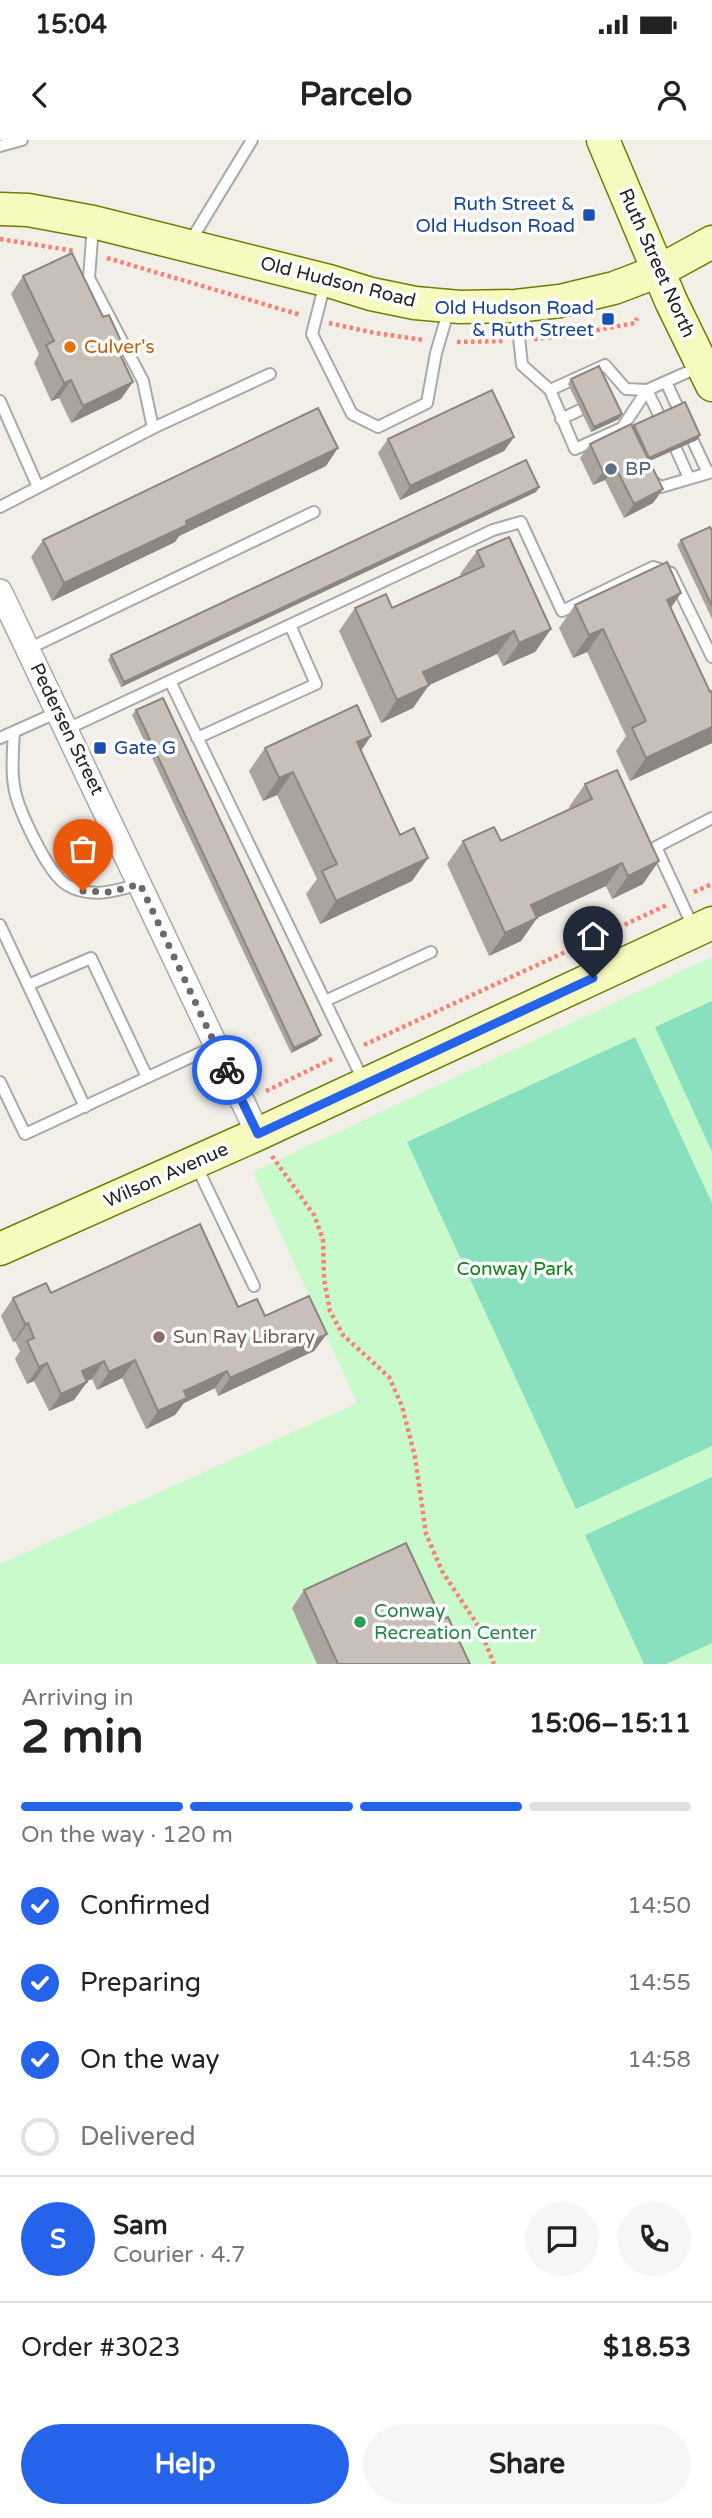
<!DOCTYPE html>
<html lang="en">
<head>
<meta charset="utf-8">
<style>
	body { margin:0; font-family:"Varela Round",sans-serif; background:#f6f6f6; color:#222; height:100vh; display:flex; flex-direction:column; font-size:26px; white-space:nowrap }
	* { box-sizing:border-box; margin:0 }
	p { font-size:23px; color:#767676 }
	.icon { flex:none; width:38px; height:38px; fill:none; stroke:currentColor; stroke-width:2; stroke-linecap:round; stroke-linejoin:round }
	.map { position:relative; height:1524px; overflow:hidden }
	.panel { display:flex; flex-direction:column; background:#fff; flex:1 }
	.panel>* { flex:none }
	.pin { position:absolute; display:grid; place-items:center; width:60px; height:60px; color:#fff; margin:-72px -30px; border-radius:50% 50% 50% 0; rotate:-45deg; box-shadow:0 0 7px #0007 }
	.pin .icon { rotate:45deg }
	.courier { position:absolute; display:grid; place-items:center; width:70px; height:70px; margin:-35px; border:5px solid #2563eb; border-radius:50%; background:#fff; color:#222; box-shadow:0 2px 9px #0007 }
	.overview em { font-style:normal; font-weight:800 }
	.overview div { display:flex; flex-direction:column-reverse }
	.overview { display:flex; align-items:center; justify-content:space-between; height:119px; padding:0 21px }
	h1 { font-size:46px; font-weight:800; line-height:52px }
	.bar { display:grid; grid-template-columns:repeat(4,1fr); gap:10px 7px; align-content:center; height:84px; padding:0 21px }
	.bar i { height:9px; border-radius:5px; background:#e0e0e0 }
	.bar .current { background:#2563eb }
	.bar p { grid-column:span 4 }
	.line { display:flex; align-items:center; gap:18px; padding:0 21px; border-top:2px solid #e0e0e0 }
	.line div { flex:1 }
	.round { display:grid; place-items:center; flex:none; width:74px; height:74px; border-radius:37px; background:#f6f6f6 }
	ol { padding:0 21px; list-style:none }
	li { display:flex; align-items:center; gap:21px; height:77px }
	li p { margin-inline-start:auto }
	li .icon { padding:7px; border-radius:50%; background:#2563eb; color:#fff; stroke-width:4 }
	li:last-child { color:#767676 }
	li i { width:38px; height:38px; border:4px solid #e0e0e0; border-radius:50% }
	.primary-button { display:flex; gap:14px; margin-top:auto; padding:14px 21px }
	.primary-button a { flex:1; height:80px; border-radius:42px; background:#2563eb; color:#fff; font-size:28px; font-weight:800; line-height:80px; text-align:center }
	.primary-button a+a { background:#f6f6f6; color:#222 }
	.status { display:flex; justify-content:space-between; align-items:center; height:49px; padding:0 35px; background:#fff; direction:ltr }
	.status svg { height:19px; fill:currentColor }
	header { display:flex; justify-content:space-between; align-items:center; height:91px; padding:0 21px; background:#fff; font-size:32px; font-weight:800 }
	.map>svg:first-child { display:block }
</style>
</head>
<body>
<div class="status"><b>15:04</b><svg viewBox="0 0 49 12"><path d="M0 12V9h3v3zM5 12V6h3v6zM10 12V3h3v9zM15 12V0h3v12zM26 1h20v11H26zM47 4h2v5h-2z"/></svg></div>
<header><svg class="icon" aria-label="back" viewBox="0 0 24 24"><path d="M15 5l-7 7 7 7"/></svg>Parcelo<svg class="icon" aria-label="person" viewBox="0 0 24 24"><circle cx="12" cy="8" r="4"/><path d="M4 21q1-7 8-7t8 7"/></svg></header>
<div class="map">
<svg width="712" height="1524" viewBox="0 0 712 1524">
	<rect width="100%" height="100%" fill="#f2efe9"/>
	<path fill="#c8facc" d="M712,817v707h-712v-100l357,-161 -104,-231z"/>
	<path fill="#88e0be" d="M712,861v151l-57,-125z
		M635,897l77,166v243l-136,63 -169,-367z
		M712,1337v166l-46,21h-22l-59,-129z"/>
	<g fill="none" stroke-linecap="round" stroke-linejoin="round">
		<g stroke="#a9a9a9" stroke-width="14">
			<path id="lane" d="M0,6l22,-6
				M93,85l-4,53 54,103 10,47
				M190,102l62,-102
				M325,143l-13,51 40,80 26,13 49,-24 9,-50 13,-44
				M516,169l6,56 28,25 25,59 47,-21
				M666,242l12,26
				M550,250l55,-25 21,24 21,1 13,27
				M0,261l38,86
				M561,279l19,-9
				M628,301l-6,-13 25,-38 52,-23
				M693,301l15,32
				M676,309l13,29
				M652,341l9,6 51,-15
				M0,367l153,-79 117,-54
				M28,509l286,-137
				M170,541l194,401
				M67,589l426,-199 28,-8 41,89 91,-44 18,6 41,84
				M14,592c-1,18 -3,36 0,54 3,22 34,88 53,99 23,14 49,6 73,-1
				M0,598l58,-26
				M197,598l119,-54 -26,-59
				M0,785l28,60 63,-27 56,119
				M694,789l-38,-82 56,-29
				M28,845l57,122
				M325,861l106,-49
				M0,942l25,52 190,-88
				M196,1025l58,121"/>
		</g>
		<g stroke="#a9a9a9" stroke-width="26">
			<path id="street" d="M0,451l258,543"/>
		</g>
		<g stroke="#707d05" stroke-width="35">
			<path id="secondary" d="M603,0l68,161 41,84
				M0,69l28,1 65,12 236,59 42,13 44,9 45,4 56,-1 44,-5 54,-13 45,-17 53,-29
				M0,1109l258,-115 454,-211"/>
		</g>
		<path stroke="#fa8072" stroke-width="4.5" stroke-dasharray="3.5 3.5" stroke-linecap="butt" d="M0,99l75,12
			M107,118l194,57
			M329,183l46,10 49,7
			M534,199l31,-3 70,-13 2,-5
			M457,202l47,-1
			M694,752l18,-8
			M364,905l303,-140
			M266,951l68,-33
			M272,1016l42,59 9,24 1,40 6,32 13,24 46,42 13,29 13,51 11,77 16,37 37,56 15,37"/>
		<use href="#lane" stroke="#fff" stroke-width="10"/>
		<use href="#street" stroke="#fff" stroke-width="23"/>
		<use href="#secondary" stroke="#f7fabf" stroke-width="32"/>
	</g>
	<path fill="#aba49e" d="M23,136l80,41 18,24 -4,7 4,51 -50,24 -12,-25 -8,3 -17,-38 5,-9 -28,-60z
		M571,239l51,35 -3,5 -28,13 -23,-48z
		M634,285l66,10 -3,5 -48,21 14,28 -10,14 -29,15 -19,-38 -12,5 -13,-27 10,-14 42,-16z
		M514,297l-10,14 -104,49 -22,-47 10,-14z
		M326,326l-147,70 -4,6 -123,59 -21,-44 12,-17z
		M539,347l-3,5 -415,195 -13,-27 3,-5z
		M712,391v88l-35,-74 4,-5z
		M477,411l74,78 -16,23 -32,14 -6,-12 -68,31 -16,23 -32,15 -42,-92 16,-23h37l69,-32 -1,-2z
		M681,453l-10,15 39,84 2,-1v52l-82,38 -14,-30 10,-15 -39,-84 -14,6 -14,-30 16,-23z
		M136,570l181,330 -26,13 -159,-338z
		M371,596l-10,15 39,84 28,23 -16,23 -92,43 -14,-30 11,-15 -40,-84 -14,6 -14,-30 16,-23z
		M585,644l58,100 -31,15 -6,-13 -69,32 -16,23 -32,15 -42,-92 16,-23h38l69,-32 -1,-2z
		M51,1153l187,14 27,9 49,35 -96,45 -3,-8 -31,15 -9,12 -29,14 -24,-51 -25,12 -5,-11 -6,2 1,1 -13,18 -25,11 -15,-30 -7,3 -12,-25 5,-8 -5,-10 -2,1 -12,-26 12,-18z
		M304,1450l138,30 28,44h-153l-25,-56z"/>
	<path fill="#8b8681" d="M71,240l-12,18 -8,3 13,-18z
		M133,242l-12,17 -50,24 12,-17z
		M622,274l-3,5 -28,13 3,-5z
		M700,295l-3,5 -52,23 4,-5z
		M514,297l-10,14 -104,49 10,-14z
		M338,308l-12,18 -147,70 -4,6 -123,59 12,-18 122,-62z
		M615,326l-10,14 -12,5 10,-13z
		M539,347l-3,5 -415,195 3,-5z
		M663,349l-10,14 -29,15 10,-14z
		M681,453l-16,23 2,-16z
		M551,489l-16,23 -32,14 16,-23z
		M603,489l-16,23 -14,6 16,-23z
		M514,491l-17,23 -83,38 15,-7 -16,23 -32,15 16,-23 26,-28z
		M712,587v16l-82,38 16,-23z
		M371,596l-16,23 2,-17z
		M293,632l-16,23 -14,6 16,-23z
		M428,718l-16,23 -92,43 16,-23z
		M659,721l-16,23 -31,15 16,-23z
		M622,723l-16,23 -91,42 16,-23z
		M537,778l-16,23 -32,15 16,-23z
		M321,895l-4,5 -26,13 3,-5z
		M28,1183l-13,18 -2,1 12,-18z
		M327,1194l-13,17 -96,45 12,-18z
		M135,1220l-13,18 -25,12 12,-18z
		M104,1221l-12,18 -22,10 12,-18z
		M47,1223l-13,18 -7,3 12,-17z
		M227,1231l-12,17 -31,15 -9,12 -29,14 12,-18 26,-20z
		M87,1242l-13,18 -25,11 12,-17z"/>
	<path fill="#c7bfb8" stroke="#8b8681" stroke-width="2" d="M72,113l31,64 6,-2 12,26 -6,3 18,38 -50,24 -12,-26 -7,3 -18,-38 8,-4 -31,-65z
		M599,226l23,48 -28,13 -23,-48z
		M492,250l22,47 -104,49 -22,-47z
		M685,262l15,33 -51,23 -15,-33z
		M318,268l20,40 -152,73 1,4 -123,58 -21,-43z
		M631,284l32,65 -29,15 -19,-38 -12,6 -13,-28z
		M526,320l13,27 -415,195 -13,-27z
		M710,387l2,4v75l-31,-66z
		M509,397l42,92 -32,14 -5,-12 -91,41 6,13 -32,15 -42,-92 31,-14 6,14 92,-42 -7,-15z
		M667,422l14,31 -14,7 43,92 2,-1v36l-66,31 -14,-30 14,-7 -43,-92 -14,6 -14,-30z
		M163,558l158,337 -27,13 -158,-338z
		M357,565l14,31 -14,6 43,93 14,-7 14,30 -92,43 -14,-30 15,-7 -44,-92 -14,6 -14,-30z
		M617,630l42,91 -31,15 -6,-13 -91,42 6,13 -32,15 -42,-92 31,-14 7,14 91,-42 -7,-15z
		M200,1084l38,83 19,-8 8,17 44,-20 18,38 -97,44 -3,-7 -43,20 3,7 -29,13 -23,-51 -26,12 -5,-11 -22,10 5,11 -26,12 -14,-31 -8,4 -12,-26 7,-3 -6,-15 -3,1 -12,-26 33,-15 5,10z
		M406,1403l36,77 6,-3 22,47h-132l-34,-74z"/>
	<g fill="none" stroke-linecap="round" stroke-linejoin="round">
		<path stroke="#6b6a68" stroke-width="7" stroke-dasharray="0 12.6" d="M83,751l27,1 30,-8 87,186"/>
		<path stroke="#2563eb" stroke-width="9" d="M227,930l31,64 335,-156"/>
	</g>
	<g fill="#1a4fb4" stroke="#fff" stroke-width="2.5">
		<rect x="582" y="68" width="14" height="14" rx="3.5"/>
		<rect x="601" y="172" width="14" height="14" rx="3.5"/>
		<rect x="93" y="601" width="14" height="14" rx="3.5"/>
	</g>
	<circle fill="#e8710a" stroke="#fff" stroke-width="2.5" cx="70" cy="207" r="7"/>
	<circle fill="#5c6f8a" stroke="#fff" stroke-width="2.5" cx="611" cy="329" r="7"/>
	<circle fill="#8d6e63" stroke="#fff" stroke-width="2.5" cx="159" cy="1197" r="7"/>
	<circle fill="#2e9e5b" stroke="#fff" stroke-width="2.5" cx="360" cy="1482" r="7"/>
	<g text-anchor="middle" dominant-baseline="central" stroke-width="7" stroke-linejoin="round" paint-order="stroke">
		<g font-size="19" fill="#164399" stroke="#fff" text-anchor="end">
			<text x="575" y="64">Ruth Street &amp;<tspan x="575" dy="22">Old Hudson Road</tspan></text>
			<text x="594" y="168">Old Hudson Road<tspan x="594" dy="22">&amp; Ruth Street</tspan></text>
			<text x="114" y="608" text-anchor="start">Gate G</text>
		</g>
		<g font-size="19" fill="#222" stroke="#fff">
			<text transform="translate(657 123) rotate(66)">Ruth Street North</text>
			<text transform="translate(338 142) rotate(14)">Old Hudson Road</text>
			<text transform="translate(67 589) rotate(64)">Pedersen Street</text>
			<text transform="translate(166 1035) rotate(-24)">Wilson Avenue</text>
		</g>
		<g font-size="19" fill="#c56008" stroke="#fff" text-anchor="start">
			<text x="84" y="207">Culver's</text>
		</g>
		<g font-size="19" fill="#4e5e75" stroke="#fff" text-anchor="start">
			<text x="625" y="329">BP</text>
		</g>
		<g font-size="19" fill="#0c8416" stroke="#fff">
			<text x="515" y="1129">Conway Park</text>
		</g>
		<g font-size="19" fill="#785e54" stroke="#fff" text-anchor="start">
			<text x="173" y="1197">Sun Ray Library</text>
		</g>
		<g font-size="19" fill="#27864d" stroke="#fff" text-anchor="start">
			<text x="374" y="1471">Conway<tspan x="374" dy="22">Recreation Center</tspan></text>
		</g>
	</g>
</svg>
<div class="pin" style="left:83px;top:751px;background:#ea580c"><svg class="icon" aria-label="bag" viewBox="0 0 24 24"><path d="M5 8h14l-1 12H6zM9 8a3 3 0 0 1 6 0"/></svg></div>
<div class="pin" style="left:593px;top:838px;background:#1f2937"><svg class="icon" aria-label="home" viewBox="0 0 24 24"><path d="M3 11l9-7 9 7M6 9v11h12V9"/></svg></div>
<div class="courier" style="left:227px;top:930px"><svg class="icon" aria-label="bike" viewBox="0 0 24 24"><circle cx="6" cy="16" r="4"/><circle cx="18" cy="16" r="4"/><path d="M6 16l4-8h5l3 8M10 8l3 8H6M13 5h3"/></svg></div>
</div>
<section class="panel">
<div class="overview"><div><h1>2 min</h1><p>Arriving in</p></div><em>15:06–15:11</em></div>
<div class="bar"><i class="current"></i><i class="current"></i><i class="current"></i><i></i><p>On the way · 120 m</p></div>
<ol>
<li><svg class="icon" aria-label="check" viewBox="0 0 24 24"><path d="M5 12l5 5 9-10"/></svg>Confirmed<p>14:50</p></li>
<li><svg class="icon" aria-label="check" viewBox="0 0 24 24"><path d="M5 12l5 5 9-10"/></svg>Preparing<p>14:55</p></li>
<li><svg class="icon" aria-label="check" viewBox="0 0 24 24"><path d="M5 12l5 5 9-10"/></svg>On the way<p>14:58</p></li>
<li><i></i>Delivered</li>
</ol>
<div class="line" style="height:126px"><b class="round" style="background:#2563eb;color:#fff">S</b><div><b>Sam</b><p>Courier · 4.7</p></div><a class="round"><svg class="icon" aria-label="chat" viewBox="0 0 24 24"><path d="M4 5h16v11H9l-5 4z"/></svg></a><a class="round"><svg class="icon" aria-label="phone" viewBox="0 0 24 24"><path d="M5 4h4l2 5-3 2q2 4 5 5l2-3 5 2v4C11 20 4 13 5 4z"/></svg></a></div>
<div class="line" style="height:91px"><div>Order #3023</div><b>$18.53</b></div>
<div class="primary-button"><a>Help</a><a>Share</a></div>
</section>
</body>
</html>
